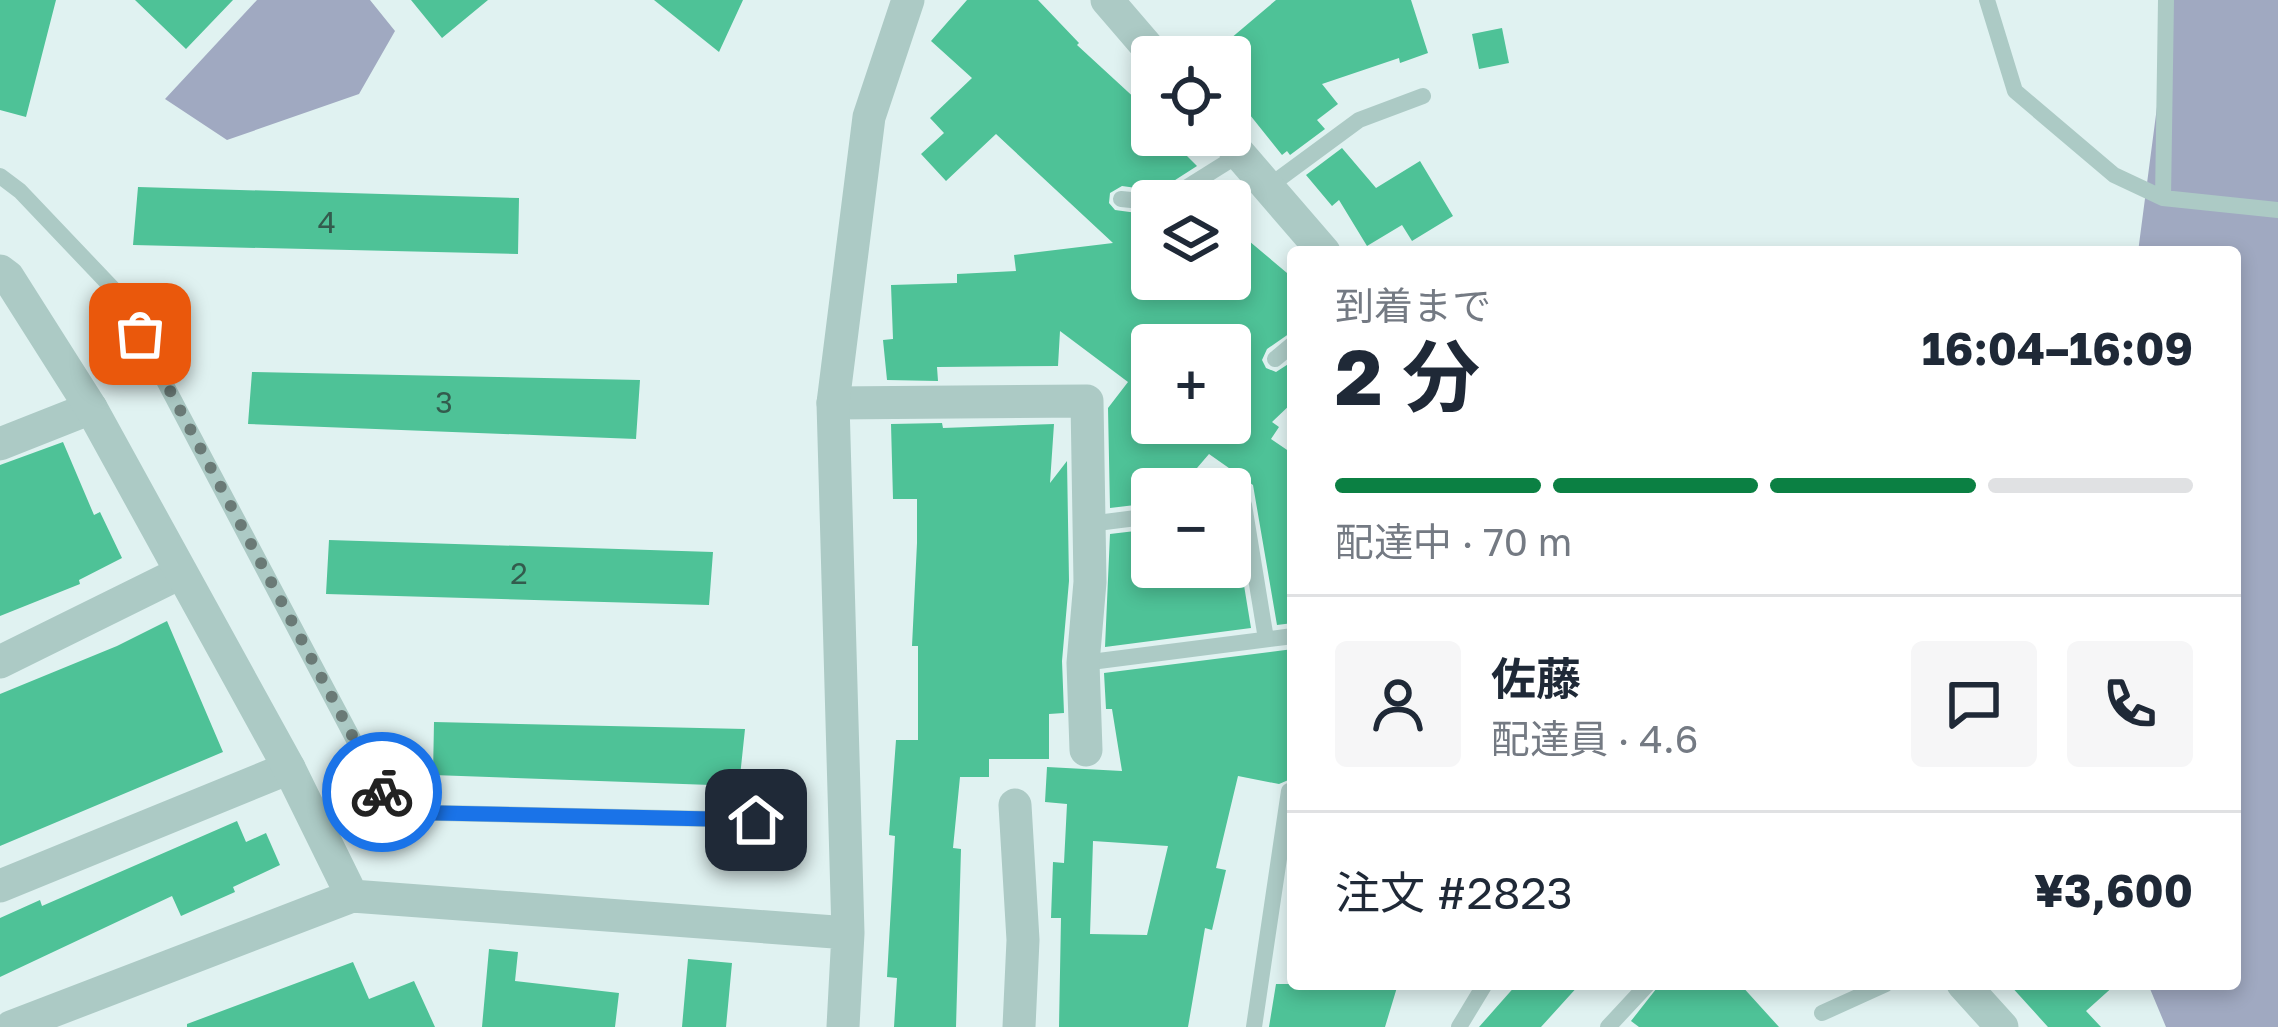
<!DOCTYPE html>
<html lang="ja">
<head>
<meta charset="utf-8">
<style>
	body { margin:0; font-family:"Golos Text","Noto Sans JP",sans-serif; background:#f6f6f7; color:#1f2937; height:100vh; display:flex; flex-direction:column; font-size:45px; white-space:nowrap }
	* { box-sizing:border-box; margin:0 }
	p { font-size:39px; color:#747a83 }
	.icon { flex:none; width:66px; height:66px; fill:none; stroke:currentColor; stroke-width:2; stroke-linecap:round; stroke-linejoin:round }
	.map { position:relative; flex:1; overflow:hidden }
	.details { position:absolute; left:1287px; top:246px; width:954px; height:744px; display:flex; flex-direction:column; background:#fff; border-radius:12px; box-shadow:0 6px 18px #0003 }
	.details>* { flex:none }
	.buttons { position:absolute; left:1131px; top:36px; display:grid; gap:24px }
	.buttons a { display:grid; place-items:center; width:120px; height:120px; border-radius:12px; background:#fff; box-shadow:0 6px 18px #0003; font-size:60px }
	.pin { position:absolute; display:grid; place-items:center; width:102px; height:102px; color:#fff; margin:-51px; border-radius:24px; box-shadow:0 6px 18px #0006 }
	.courier { position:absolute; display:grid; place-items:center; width:120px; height:120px; margin:-60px; border:9px solid #1a73e8; border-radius:50%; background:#fff; color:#222; box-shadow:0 3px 15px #0007 }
	.headline em { font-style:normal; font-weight:700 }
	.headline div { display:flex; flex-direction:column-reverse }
	.headline { display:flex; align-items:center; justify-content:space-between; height:204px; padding:0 48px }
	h1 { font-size:78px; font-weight:700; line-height:90px }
	.bar { display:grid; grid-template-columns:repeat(4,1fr); gap:18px 12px; align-content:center; height:144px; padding:0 48px }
	.bar i { height:15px; border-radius:9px; background:#e0e1e3 }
	.bar .active { background:#0b8043 }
	.bar p { grid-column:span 4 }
	.line { display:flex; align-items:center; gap:30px; padding:0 48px; border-top:3px solid #e0e1e3 }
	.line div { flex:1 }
	.round { display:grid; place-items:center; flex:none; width:126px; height:126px; border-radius:12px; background:#f6f6f7 }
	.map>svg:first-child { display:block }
</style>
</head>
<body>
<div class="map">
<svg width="2278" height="1027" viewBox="0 0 2278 1027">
	<rect width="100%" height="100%" fill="#e0f2f1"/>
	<path fill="#a0a9c1" d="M257,0h113l25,31 -36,63 -132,46 -62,-41z
		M2171,0h107v1027h-112l-18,-43h87v-732h-97z"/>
	<path fill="#4ec297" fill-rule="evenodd" d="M0,0h56l-30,117 -26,-7z
		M135,0h98l-47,49z
		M411,0h77l-46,38z
		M654,0h89l-24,52z
		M967,0h71l41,43 -2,2 75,69v21h14l31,31 -39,25 -36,-5 -12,7 -1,10 6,7 37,5v64h78v-54l63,53v53l-26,18 -5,11 4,8 10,4 17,-11v41l-21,20 7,5 -8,12 22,15v169l-16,2 -24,-140 -44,-31 -30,35h-27v14l-42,5 -2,-100 20,-26 -68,-51 -2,35 -121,1 1,14 -51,-1 -4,-40 10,-1 -2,-54 66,-2v-9l59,-3 -2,-16 99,-12 -117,-109 -50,47 -25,-27 23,-21 -14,-15 42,-40 -41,-37zM1152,345h78v78h-78z
		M1276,0h135l17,53 -28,10 -1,-5 -77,26 16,20 -21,16 8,9 -35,26 -3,-4 -5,4 -52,-65v-51z
		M1502,28l7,35 -30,6 -7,-35z
		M1342,148l34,40 44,-27 33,55 -41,25 -10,-16 -35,21 -28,-46 -7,6 -26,-31z
		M138,187l381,11 -1,56 -385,-9z
		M252,372l388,8 -4,59 -388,-15z
		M942,423l1,5 111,-4 -4,59 17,-22 2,120 -7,80 2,52 -15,1v45h-60v18h-29l-7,71 8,1 -5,178h-62l3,-49 -10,-1 8,-141 -6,-1 7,-95h22v-94h-6l5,-103v-44h-24l-2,-75z
		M63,442l31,73 6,-3 22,46 -43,22 1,4 -80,32v-151z
		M1152,529v38h89l10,61 -146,19 5,-113z
		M329,540l384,12 -4,53 -383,-11z
		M167,621l56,131 -223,94v-152l117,-48z
		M1293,649v129l-14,6 -41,-8 -22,92 10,2 -14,60 -7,-2 -17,99h-129l2,-109h-10l2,-56 11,1 3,-59 -22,-2 2,-35 75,4 -10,-62h-6l-2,-36zM1093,841l75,5 -21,89 -57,-1z
		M434,722l311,7 -6,57 -306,-11z
		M237,821l9,21 20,-9 14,32 -47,22 2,5 -54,24 -9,-20 -172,81v-59l40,-18 2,6z
		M489,949l29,3 -3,29 104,12 -4,34h-133z
		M688,959l44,4 -6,64h-44z
		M353,962l16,37 45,-18 21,46h-248v-3z
		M1276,984h122l-13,43h-116z
		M1517,984h63l-39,43h-62z
		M1660,984h80l39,43h-140l-8,-6z
		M2009,984h107l-30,27 15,16h-53z"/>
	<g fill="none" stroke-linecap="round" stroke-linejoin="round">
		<path stroke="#accac5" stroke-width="16" d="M1987,0l28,91 99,84 49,23 115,12
			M0,176l20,15 98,103 274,518 364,8
			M1268,187l91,-67 64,-24
			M2163,198l3,-198
			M1121,199l31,3
			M1165,201l75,-47
			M1275,359l18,-15
			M1230,506l14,-1 22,134
			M1089,524l63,-8
			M1083,663l210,-27
			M1822,1013l64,-29
			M1254,1027l35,-236h4
			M1459,1027l26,-43
			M1608,1027l40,-43"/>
		<path stroke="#accac5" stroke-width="33" d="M1107,0l49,57
			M1223,135l101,117
			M833,403l254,-2 3,181 -7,81 3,87
			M0,444l91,-36
			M0,662l180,-89
			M1015,805l8,135 -4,87
			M0,886l289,-118
			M1963,984l39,43"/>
		<path stroke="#accac5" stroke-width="33" d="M0,271l8,6 83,131 198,360 63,128
			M11,1027l341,-131 496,37
			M843,1027l5,-94 -15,-530 36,-286 39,-117"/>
	</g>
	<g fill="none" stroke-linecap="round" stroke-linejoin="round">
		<path stroke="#6a7a76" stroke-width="12" stroke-dasharray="0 21.6" d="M140,334l242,458"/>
		<path stroke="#1a73e8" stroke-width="15" d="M382,792l10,20 364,8"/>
	</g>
	<g text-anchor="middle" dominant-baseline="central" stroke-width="9" stroke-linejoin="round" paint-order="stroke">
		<g font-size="30" fill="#335b4d">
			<text x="327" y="222">4</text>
			<text x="444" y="402">3</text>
			<text x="519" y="573">2</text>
		</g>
	</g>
</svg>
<div class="buttons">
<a><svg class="icon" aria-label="locate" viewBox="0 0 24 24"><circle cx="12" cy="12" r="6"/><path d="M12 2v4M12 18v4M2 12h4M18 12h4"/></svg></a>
<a><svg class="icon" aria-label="layers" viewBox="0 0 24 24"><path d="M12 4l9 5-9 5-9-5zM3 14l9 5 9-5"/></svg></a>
<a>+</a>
<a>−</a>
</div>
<div class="pin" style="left:140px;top:334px;background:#ea580c"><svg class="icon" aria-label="bag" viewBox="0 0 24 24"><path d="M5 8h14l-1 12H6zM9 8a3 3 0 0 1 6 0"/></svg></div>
<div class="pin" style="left:756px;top:820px;background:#1f2937"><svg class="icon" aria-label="home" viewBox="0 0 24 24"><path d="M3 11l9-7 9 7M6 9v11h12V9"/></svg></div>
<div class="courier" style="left:382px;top:792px"><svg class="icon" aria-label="bike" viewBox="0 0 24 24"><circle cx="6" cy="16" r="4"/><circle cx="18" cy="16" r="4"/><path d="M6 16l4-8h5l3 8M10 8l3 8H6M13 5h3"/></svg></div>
<section class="details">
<div class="headline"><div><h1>2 分</h1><p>到着まで</p></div><em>16:04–16:09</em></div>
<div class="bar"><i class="active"></i><i class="active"></i><i class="active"></i><i></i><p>配達中 · 70 m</p></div>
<div class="line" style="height:216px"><a class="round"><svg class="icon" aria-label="person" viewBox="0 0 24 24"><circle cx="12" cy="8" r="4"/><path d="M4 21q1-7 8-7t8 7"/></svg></a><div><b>佐藤</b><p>配達員 · 4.6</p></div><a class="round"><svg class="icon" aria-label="chat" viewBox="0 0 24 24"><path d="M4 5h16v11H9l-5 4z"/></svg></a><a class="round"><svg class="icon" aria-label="phone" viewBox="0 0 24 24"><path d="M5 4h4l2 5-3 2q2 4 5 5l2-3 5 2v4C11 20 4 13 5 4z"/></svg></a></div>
<div class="line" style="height:156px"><div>注文 #2823</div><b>¥3,600</b></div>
</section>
</div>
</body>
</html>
